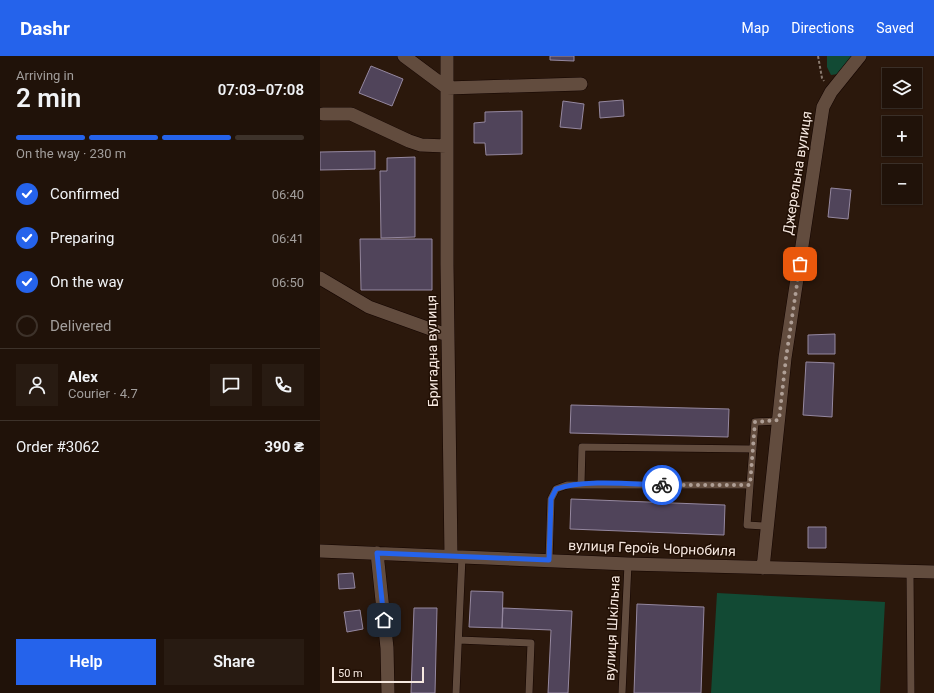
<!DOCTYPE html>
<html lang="en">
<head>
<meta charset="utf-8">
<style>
	body { margin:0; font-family:Roboto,sans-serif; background:#281b12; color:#f1f3f6; height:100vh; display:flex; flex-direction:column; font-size:15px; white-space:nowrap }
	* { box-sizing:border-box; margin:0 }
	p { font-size:13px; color:#a29e9c }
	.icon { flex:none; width:22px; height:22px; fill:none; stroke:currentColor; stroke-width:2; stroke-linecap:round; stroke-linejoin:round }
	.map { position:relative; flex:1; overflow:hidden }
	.panel { display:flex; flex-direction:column; background:#201209; width:320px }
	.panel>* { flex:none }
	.tools { position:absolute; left:562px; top:12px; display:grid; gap:8px }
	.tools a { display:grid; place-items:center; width:40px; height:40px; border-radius:0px; background:#201209; box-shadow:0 1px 3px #0004,0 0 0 1px #3d322a; font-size:20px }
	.scale { position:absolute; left:12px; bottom:10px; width:92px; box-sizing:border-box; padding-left:4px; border:2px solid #f6e8e0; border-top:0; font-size:11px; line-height:14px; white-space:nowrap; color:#f6e8e0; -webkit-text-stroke:3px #210f04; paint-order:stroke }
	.pin { position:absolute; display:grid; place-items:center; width:34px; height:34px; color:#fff; margin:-17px; border-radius:8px; box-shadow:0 2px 6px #0006 }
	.courier { position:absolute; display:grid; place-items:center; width:40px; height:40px; margin:-20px; border:3px solid #2563eb; border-radius:50%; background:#fff; color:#222; box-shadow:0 1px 5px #0007 }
	.overview em { font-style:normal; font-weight:600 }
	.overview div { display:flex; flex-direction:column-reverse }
	.overview { display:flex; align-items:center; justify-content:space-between; height:68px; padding:0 16px }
	h1 { font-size:26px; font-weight:600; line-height:30px }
	.bar { display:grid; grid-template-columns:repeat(4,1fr); gap:6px 4px; align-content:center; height:48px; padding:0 16px }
	.bar i { height:5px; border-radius:3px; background:#3d322a }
	.bar .active { background:#2563eb }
	.bar p { grid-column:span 4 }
	.line { display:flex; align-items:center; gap:10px; padding:0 16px; border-top:1px solid #3d322a }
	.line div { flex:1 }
	.round { display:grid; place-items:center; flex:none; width:42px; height:42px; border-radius:0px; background:#281b12 }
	ol { padding:0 16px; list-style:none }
	li { display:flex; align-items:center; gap:12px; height:44px }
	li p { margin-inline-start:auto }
	li .icon { padding:4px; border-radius:50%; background:#2563eb; color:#fff; stroke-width:4 }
	li:last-child { color:#a29e9c }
	li i { width:22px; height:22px; border:2px solid #3d322a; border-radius:50% }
	.action { display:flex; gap:8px; margin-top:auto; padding:8px 16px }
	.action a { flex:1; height:46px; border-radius:0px; background:#2563eb; color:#fff; font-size:16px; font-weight:600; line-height:46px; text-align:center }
	.action a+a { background:#281b12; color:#f1f3f6 }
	header { display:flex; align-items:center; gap:24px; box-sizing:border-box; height:56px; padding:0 20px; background:#2563eb; color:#fff }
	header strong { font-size:19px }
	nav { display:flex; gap:22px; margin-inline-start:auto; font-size:14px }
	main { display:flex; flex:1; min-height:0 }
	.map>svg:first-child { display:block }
</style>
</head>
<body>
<header>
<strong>Dashr</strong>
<nav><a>Map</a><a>Directions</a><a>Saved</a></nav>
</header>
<main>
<section class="panel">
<div class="overview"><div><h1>2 min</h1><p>Arriving in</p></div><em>07:03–07:08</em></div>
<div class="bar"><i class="active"></i><i class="active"></i><i class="active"></i><i></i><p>On the way · 230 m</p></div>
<ol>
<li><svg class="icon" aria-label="check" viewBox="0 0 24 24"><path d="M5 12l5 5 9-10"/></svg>Confirmed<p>06:40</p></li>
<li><svg class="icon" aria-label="check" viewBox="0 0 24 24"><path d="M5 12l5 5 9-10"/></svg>Preparing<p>06:41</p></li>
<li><svg class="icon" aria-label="check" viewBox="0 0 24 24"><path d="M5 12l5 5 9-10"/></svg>On the way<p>06:50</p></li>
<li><i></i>Delivered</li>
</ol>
<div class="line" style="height:72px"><a class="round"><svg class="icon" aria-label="person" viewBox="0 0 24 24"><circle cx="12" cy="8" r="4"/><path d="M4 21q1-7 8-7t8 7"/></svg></a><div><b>Alex</b><p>Courier · 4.7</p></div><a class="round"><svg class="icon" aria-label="chat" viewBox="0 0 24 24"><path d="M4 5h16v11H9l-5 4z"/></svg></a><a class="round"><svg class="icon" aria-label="phone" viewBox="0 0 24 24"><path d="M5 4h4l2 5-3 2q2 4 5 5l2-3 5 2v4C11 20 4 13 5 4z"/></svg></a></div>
<div class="line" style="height:52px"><div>Order #3062</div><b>390 ₴</b></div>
<div class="action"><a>Help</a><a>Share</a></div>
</section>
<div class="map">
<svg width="614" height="637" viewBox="0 0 614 637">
	<rect width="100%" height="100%" fill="#2b180c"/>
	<path fill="#124a34" d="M507,0h27l-16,18 -7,1 -4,-8z
		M397,537l168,9 -5,91h-169z"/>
	<path fill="#50445a" stroke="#9588a0" d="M230,0h24v5l-24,-1z
		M51,10l32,13 -11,27 -33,-13z
		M303,44l1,16 -24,2 -1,-16z
		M243,45l21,3 -3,25 -21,-2z
		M202,55v43l-36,1 -1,-12h-11v-20l11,-1v-10z
		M55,95v18l-55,1v-18z
		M95,101v80l-34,1 -1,-67h7v-13z
		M511,132l20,2 -3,29 -20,-2z
		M40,183h72v51h-71z
		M515,278v20h-27v-19z
		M486,306l28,1 -2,54 -29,-2z
		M251,349l158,4 -1,28 -158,-4z
		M251,443l154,6 -1,30 -154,-6z
		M488,471h18v21h-18z
		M33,517l2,15 -16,1 -1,-15z
		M151,535l32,1 -1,36 -33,-1z
		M317,548l67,3 -3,86h-67z
		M94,552h23l-2,85h-24z
		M183,552l69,3 -4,82h-20l3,-63 -49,-2z
		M40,554l3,19 -16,3 -3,-20z"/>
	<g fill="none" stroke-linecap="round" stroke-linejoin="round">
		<g stroke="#130400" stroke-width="8">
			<path id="lane" d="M261,428l1,-37 171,2
				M430,429l5,-63 24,-1
				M229,504l2,-61 5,-10 11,-4h183l-3,40 19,1
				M590,516l1,121
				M139,584l72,3 -2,50
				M136,637l6,-136
				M302,637l6,-129"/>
		</g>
		<g stroke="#130400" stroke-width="14">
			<path id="street" d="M84,0l43,32 134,-4
				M127,0v209l4,291
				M3,58h28l58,27 12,4 25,1
				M0,222l49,29 78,28
				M0,495l308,13 306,8
				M57,497l10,95 1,45
				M443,512l22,-210 38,-251 8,-15 29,-36"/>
		</g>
		<path stroke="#89796e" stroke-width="2" stroke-dasharray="3 2" stroke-linecap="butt" d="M498,0l4,22 2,3"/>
		<use href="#lane" stroke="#624c3e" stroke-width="7"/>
		<use href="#street" stroke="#624c3e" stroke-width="13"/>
	</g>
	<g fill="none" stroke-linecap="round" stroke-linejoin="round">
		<path stroke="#af9f96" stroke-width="4" stroke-dasharray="0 7.2" d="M342,429h88l5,-63 24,-2 7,-62 14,-94"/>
		<path stroke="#2563eb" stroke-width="5" d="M64,564l-7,-67 172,7 2,-61 5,-10c28,-10 75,-5 106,-4"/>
	</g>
	<g text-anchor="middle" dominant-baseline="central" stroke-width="3" stroke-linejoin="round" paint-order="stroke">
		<g font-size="14" fill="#f6e8e0" stroke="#210f04">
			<text transform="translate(477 117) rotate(-81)">Джерельна вулиця</text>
			<text transform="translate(112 295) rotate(-91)">Бригадна вулиця</text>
			<text transform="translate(332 492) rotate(2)">вулиця Героїв Чорнобиля</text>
			<text transform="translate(292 572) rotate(-87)">вулиця Шкільна</text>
		</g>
	</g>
</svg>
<div class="tools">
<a><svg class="icon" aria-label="layers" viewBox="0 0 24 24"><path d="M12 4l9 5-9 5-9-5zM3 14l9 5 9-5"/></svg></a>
<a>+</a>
<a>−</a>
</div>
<div class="scale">50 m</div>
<div class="pin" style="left:480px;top:208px;background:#ea580c"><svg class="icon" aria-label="bag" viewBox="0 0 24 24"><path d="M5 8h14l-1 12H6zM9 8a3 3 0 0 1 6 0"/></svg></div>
<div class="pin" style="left:64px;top:564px;background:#1f2937"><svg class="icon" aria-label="home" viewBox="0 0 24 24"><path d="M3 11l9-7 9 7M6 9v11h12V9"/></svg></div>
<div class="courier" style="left:342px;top:429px"><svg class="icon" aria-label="bike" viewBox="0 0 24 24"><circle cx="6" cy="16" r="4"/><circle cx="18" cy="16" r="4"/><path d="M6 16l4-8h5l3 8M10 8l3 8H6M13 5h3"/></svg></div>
</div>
</main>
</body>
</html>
